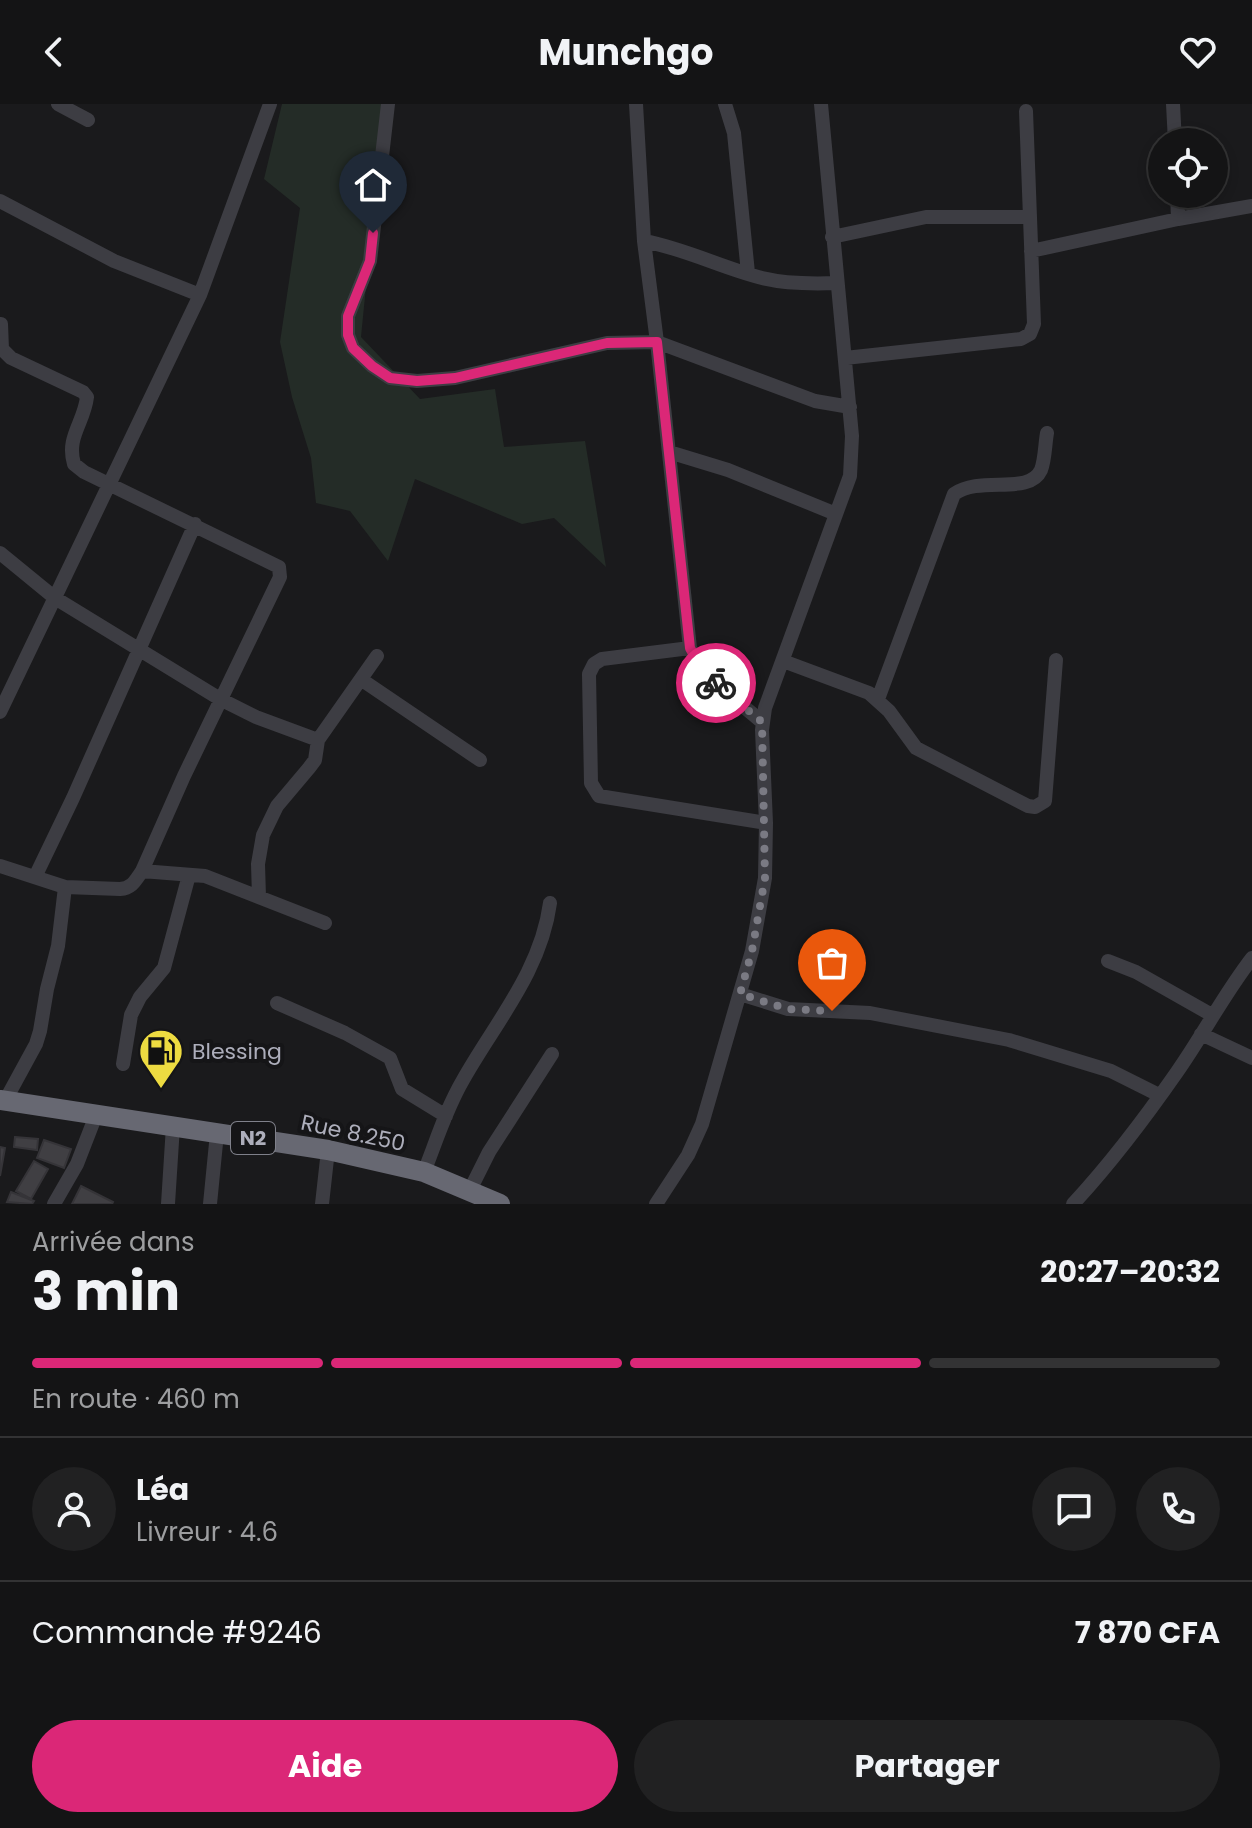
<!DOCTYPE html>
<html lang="fr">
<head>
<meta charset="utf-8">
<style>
	body { margin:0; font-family:Poppins,sans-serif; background:#212122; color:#f1f3f6; height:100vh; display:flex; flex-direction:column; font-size:30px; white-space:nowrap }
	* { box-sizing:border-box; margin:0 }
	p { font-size:26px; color:#9d9ea0 }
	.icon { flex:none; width:44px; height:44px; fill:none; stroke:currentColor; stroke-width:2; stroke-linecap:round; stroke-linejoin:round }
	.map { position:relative; height:1100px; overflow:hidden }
	.drawer { display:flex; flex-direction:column; background:#141415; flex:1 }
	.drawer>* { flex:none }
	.tools { position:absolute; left:1148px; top:24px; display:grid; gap:16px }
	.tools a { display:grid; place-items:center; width:80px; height:80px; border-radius:50%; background:#141415; box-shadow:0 4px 12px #0003,0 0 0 2px #333334; font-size:40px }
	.pin { position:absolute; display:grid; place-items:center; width:68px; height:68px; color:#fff; margin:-82px -34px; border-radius:50% 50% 50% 0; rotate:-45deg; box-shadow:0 0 8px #0007 }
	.pin .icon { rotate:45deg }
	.courier { position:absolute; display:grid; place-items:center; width:80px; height:80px; margin:-40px; border:6px solid #db2777; border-radius:50%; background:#fff; color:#222; box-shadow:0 2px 10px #0007 }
	.summary em { font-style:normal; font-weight:700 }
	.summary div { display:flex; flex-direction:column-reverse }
	.summary { display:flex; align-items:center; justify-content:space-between; height:136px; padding:0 32px }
	h1 { font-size:52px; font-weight:700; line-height:60px }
	.bar { display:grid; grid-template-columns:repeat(4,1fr); gap:12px 8px; align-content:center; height:96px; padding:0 32px }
	.bar i { height:10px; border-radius:6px; background:#333334 }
	.bar .selected { background:#db2777 }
	.bar p { grid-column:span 4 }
	.line { display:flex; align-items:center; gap:20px; padding:0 32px; border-top:2px solid #333334 }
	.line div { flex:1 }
	.round { display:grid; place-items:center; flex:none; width:84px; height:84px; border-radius:42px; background:#212122 }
	.button { display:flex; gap:16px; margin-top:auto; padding:16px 32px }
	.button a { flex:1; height:92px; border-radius:48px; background:#db2777; color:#fff; font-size:32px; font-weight:700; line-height:92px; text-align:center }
	.button a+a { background:#212122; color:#f1f3f6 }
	header { display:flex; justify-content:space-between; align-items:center; height:104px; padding:0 32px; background:#141415; font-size:36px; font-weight:700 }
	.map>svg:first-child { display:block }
</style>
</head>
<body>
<header><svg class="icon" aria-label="back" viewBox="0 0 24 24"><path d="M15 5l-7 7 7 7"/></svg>Munchgo<svg class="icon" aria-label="heart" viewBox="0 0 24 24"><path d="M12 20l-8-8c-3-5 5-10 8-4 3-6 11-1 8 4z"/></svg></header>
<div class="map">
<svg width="1252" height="1100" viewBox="0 0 1252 1100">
	<rect width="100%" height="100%" fill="#1a1a1c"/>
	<path fill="#242c27" d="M282,0h102l-23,233 59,62 75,-10 9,58 81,-6 21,126 -52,-49 -32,6 -107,-45 -27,82 -38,-50 -34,-8 -5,-45 -19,-61 -12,-55 20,-134 -36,-29z"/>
	<path fill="#403f43" stroke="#353438" stroke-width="2" d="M15,1033l23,2 -1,11 -23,-3z
		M44,1036l27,9 -7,19 -27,-10z
		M0,1043l5,1 -5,28z
		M34,1057l14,8 -17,30 -15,-8z
		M81,1082l32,16 -1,2h-40z
		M11,1088l23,9 -2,3 -25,-2z"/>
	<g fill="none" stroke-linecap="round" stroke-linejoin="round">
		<path stroke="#3d3d43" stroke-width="14" d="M58,0l30,16
			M388,0l-18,157 -22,55v19l5,13 19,18 18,12 27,3 38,-3 152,-35 50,-1 -13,-101 -8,-137
			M725,0l9,29 14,140
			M1173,0l2,38
			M1177,90l1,25
			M0,97l114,60 86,34
			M832,133l94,-20h104
			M644,137c42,8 78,27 118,37 25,6 49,6 74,5
			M1031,147l147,-32 74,-13
			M845,254l176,-19 9,-5 4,-10 -8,-213
			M669,348l59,18 108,44
			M0,449l55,45 165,101 36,18 62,23
			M690,544l-88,11 -8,5 -5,10 2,109 8,13 167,27
			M783,557l86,32 20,18 27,37 112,58 7,1 10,-6 11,-141
			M362,576l118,80
			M878,595l76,-205c27,-19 75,2 87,-24 4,-10 4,-26 6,-37
			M0,608l200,-417 70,-191
			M762,618c-25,-22 -57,-43 -72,-74l-33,-306 158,59 35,6
			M0,762l65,21 55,2c12,-1 15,-8 22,-18l42,-95 96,-199 -1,-10 -195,-95 -10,-8c-8,-27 10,-41 13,-67l-4,-5 -72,-34 -9,-9 -1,-25
			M142,767l63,5 120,47
			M35,773l38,-79 122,-274
			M259,793l-1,-33 5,-29 14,-29 32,-38 6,-8 3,-20 59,-84
			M1108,857l28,11 76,43
			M740,890l48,15 82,4 139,27 102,31 48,24
			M277,899l68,30 45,25 12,31 44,27
			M1201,930l51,24
			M123,960l8,-49 9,-18 24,-29 25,-93
			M5,997l31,-57 4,-13 7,-42 11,-43 7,-59
			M424,1068c12,-30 22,-63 39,-92 32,-57 78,-109 87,-177
			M470,1086l19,-38 63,-98
			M54,1100l23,-40 19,-49
			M168,1100l5,-78
			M210,1100l7,-71
			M322,1100l6,-54
			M656,1100l32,-49 14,-31 50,-173 13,-73 1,-55 -4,-93 3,-22 85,-232 2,-40 -31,-332
			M1073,1100c38,-41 72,-86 104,-132 26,-37 47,-78 75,-114"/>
		<path stroke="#676872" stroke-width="20" d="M0,996l328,50 96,22 76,32"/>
	</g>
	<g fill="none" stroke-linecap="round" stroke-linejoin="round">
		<path stroke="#7a7a83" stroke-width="8" stroke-dasharray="0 14.4" d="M716,579l46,39 3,156 -13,73 -12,43 48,15 44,2"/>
		<path stroke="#db2777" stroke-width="10" d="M373,129l-3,28 -22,55v19l5,13 19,18 18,12 27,3 38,-3 152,-35 50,-1 33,306 6,11 20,24"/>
	</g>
	<defs>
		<g id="fuel-pin" transform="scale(2.3)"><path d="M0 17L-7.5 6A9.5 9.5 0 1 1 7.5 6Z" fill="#eddb41" stroke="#151517"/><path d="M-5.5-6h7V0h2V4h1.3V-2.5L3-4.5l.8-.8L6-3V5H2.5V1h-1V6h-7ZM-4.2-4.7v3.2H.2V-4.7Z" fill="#111"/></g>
	</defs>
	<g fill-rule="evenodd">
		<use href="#fuel-pin" x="161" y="947"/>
	</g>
	<g text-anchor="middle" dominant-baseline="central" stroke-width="8" stroke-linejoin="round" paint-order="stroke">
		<rect fill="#151517" stroke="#7f808a" stroke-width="2" x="231" y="1018" width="44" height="32" rx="6"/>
		<g font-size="20" font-weight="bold" fill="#adaebb">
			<text x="253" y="1034">N2</text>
		</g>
		<g font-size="22" fill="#adaebb" stroke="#151517" text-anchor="start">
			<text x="192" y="947">Blessing</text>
		</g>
		<g font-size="22" fill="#adaebb" stroke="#151517">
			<text transform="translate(353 1029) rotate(12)">Rue 8.250</text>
		</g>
	</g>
</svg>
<div class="tools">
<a><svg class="icon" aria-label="locate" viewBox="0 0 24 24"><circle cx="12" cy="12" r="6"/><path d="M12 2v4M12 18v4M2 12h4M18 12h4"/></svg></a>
</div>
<div class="pin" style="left:832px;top:907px;background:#ea580c"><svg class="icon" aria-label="bag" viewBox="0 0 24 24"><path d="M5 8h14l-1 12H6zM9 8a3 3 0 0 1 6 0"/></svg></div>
<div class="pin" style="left:373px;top:129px;background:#1f2937"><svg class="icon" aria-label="home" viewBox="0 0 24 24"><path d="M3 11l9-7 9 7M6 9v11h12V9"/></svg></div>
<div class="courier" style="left:716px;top:579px"><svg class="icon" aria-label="bike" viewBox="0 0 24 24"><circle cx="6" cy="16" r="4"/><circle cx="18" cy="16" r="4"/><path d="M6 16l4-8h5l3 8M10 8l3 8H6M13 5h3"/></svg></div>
</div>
<section class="drawer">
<div class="summary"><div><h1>3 min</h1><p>Arrivée dans</p></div><em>20:27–20:32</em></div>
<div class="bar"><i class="selected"></i><i class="selected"></i><i class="selected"></i><i></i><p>En route · 460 m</p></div>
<div class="line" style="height:144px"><a class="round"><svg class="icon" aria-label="person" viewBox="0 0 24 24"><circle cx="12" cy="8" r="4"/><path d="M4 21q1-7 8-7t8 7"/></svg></a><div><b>Léa</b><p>Livreur · 4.6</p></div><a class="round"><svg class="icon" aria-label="chat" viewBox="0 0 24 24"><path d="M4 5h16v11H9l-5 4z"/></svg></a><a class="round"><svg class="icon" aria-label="phone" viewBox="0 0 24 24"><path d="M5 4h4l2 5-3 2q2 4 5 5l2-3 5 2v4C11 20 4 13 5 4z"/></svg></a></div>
<div class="line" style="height:104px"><div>Commande #9246</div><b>7 870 CFA</b></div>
<div class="button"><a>Aide</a><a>Partager</a></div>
</section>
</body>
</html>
